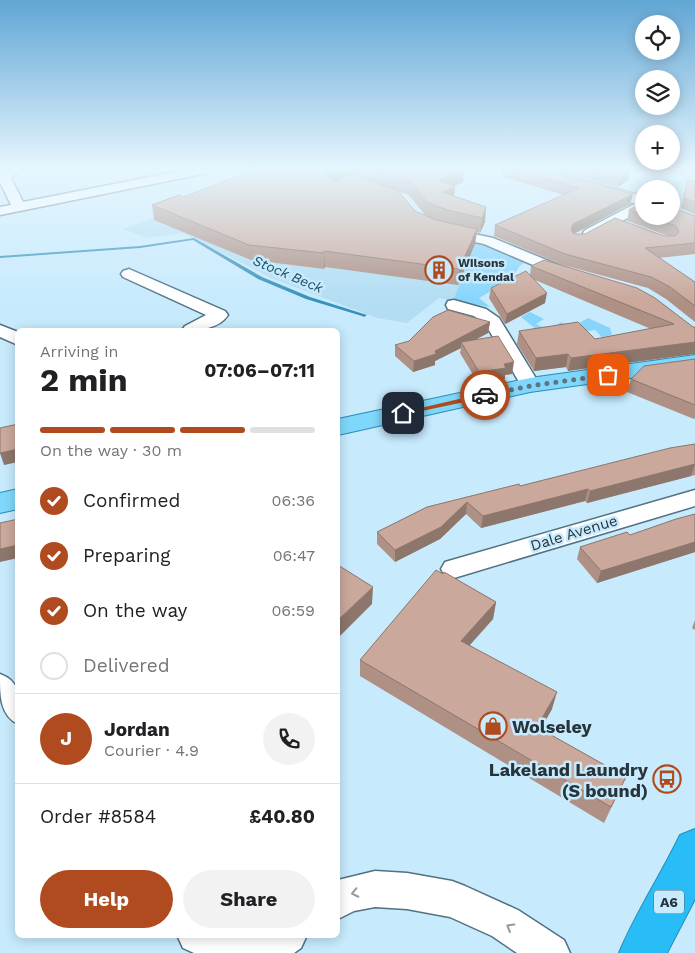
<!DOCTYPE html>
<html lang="en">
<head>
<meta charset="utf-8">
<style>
	body { margin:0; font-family:"Work Sans",sans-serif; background:#f2f2f2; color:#202124; height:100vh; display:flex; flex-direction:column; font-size:19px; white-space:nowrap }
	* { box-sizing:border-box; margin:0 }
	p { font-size:16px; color:#757577 }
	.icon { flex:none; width:28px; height:28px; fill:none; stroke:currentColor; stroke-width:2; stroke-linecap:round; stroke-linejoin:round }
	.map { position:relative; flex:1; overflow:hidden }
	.drawer { position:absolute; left:15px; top:328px; width:325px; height:610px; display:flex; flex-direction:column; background:#fff; border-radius:8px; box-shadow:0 2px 12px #0003 }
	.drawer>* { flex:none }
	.tools { position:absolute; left:635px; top:15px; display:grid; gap:10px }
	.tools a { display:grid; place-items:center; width:45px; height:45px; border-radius:50%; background:#fff; box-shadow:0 2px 12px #0003; font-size:25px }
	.pin { position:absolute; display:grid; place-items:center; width:42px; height:42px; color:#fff; margin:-21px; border-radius:10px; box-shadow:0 2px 8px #0006 }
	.courier { position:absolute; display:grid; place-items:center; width:50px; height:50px; margin:-25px; border:4px solid #b04b1f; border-radius:50%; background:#fff; color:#222; box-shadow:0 1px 6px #0007 }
	.overview em { font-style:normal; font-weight:700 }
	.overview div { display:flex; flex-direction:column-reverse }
	.overview { display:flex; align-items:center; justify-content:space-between; height:85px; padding:0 25px }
	h1 { font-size:32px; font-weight:700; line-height:38px }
	.bar { display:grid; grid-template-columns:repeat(4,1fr); gap:8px 5px; align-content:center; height:60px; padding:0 25px }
	.bar i { height:6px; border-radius:4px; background:#e0e0e0 }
	.bar .current { background:#b04b1f }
	.bar p { grid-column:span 4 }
	.line { display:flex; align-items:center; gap:12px; padding:0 25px; border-top:1px solid #e0e0e0 }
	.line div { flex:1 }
	.round { display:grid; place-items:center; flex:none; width:52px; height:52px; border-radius:26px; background:#f2f2f2 }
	ol { padding:0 25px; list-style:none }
	li { display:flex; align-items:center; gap:15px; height:55px }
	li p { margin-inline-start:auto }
	li .icon { padding:5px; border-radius:50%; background:#b04b1f; color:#fff; stroke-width:4 }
	li:last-child { color:#757577 }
	li i { width:28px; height:28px; border:2px solid #e0e0e0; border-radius:50% }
	.action { display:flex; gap:10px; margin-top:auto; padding:10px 25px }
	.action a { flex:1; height:58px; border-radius:30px; background:#b04b1f; color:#fff; font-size:20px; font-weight:700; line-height:58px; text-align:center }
	.action a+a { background:#f2f2f2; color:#202124 }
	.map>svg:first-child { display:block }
</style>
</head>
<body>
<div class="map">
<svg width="695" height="953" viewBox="0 0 695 953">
	<rect width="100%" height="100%" fill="#c7eafd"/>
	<path fill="#b3ddf3" d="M652,168h43v48l-24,-11v-16h-27v7l-20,-7z
		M247,184l229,58 -23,59 -14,-3 -32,25 -30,-5 -106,-40 -88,-45 -36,5 -24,-9z"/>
	<path fill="#87d5fc" d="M476,242l11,2 38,18 -6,5 -7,12 -33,19 11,9 -37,-6z
		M530,312l14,7 -8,5 13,6 12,-8 11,5 16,-9 22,10 2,7 -10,2 -7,-7 -49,7 -25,-20z"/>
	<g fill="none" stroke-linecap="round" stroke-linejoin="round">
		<path fill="#3791b9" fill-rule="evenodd" d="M194,238l68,39 48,20 57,18 -3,2 -2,-1 -56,-17 -48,-20 -65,-39 -53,8 -140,10v-2l140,-10z"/>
		<g stroke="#527282" stroke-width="3">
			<path id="street" d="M9,168h14l-12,10 12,24 172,-34h23l-6,4 -212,43v-8l11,-2 -11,-23v-8z
				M644,199v10l-49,27h-10l-2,-3 2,-3z
				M446,228l47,10 80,33 2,3 -2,3h-12l-77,-33 -43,-9 -2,-3 2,-3z
				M129,269l96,42 3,4c-10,15 -30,15 -46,15l3,-4 21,-11 -83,-38 -2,-3 2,-3z
				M454,300l32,9 13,9 41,67 -3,4 -7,2 -7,-2 -37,-64 -12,-9 -26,-7 -2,-4 2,-4z
				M0,325l18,7v13l-18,-8z
				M695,490v16l-241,72 -9,-2 -4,-7 4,-7z
				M0,674c24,9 18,28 18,50 -18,-9 -18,-28 -18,-50z
				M375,871l32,2 45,8 13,5 53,24 46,30 6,13h-53l-25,-17 -42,-19 -43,-8 -32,-2 -21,4 -16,8v-39z
				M177,935h130l-6,13 -7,5h-100l-11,-5z"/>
		</g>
		<g stroke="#527282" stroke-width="2">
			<path id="secondary" d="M515,168h24l105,28v10l-126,-35z"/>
		</g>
		<g stroke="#288db6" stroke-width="2">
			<path id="primary" d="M695,355v14l-165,23 -192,43v-16l192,-41z
				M18,489v20l-18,4v-20z"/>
		</g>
		<g stroke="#288db6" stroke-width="2">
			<path id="highway" d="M695,829v70l-28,54h-48c17,-41 42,-78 61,-118z"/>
		</g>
		<use href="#street" fill="#fff" fill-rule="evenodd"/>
		<use href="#secondary" fill="#fff" fill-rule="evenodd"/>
		<use href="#primary" fill="#7fd7fb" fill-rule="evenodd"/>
		<use href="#highway" fill="#29bdf8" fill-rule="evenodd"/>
	</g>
	<path fill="#ae9085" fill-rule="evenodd" d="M270,168h194l-1,14 -8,4 -1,10 32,11 -1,15 -5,11 -3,-1 -2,12 -17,41 -133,-18 -1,2 -73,-9 -97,-40 -2,-15 32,-8zM399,192l10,3 16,20 -10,-4z
		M503,168h34l96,26 -3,10 -56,30 94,2 -41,-15 2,-11 15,-8v14h51v38l-36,4 36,24v40l-29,-23 -18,-11 -85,-23 -69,-29 1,-11 69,-30 -62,-18z
		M545,168h75l8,12 -10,7z
		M688,180l7,1v33l-14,-6z
		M531,266l162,61 -125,44 -2,-4 -32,4 -17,-27 2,-13 76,8 56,-10 -116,-49 10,23 -40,21 -16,-26 2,-10 39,-13z
		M490,322l-2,11 -12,6 36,35 -7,1v4l-27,4 -18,-30 1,-5 -26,13v4l-22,7 -18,-16v-11z
		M695,359v59l-1,1 -67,-27 4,-13z
		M695,444v31l-108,28 -2,-2 -104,27 -15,-14 -26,25 -45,23 -18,-18v-12l50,-25 93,-21z
		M695,514v38l-98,31 -20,-24 3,-12 50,-12z
		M443,574l53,28 -3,17 -23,26 82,64 -11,20 85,48 -22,46 -244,-147v-16z
		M695,620v10l-3,-2z"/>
	<path fill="#8d766c" d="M338,168h12v9l-22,8 -3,-9 3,-5z
		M464,168l-1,14 -8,4 -1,14 -13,7 -3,-26z
		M630,170l-2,10 -10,7 2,-9z
		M633,194l-3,10 -59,31v-5l2,-6z
		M486,207l-1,15 -5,11 2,-15z
		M477,229l-2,15 -17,41 1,-16z
		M324,251l1,16 -1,2z
		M547,293l-2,10 -40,21 2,-10z
		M490,322l-2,11 -24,13 -3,-4v6l-26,13v4l-22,7 1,-11z
		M695,342v12l-127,17 3,-13z
		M568,354l-2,13 -32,4 2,-13z
		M514,362l-2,12 -7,1v4l-27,4 1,-11 25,-8z
		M18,449v13l-14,3 -4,-12z
		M695,464l-4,12 -104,27 3,-12z
		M588,489l-3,12 -104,27 2,-12z
		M467,502l-1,12 -26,25 -45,23v-12z
		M695,542v10l-98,31 4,-12z
		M18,545v13l-18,4v-13z
		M373,587l-1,17 -34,34v-18z
		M496,602l-3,17 -34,38 2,-16z
		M557,692l-5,17 -20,34 5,-16z"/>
	<path fill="#caa89b" stroke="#8d766c" d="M270,168h68l-10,3 -3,5 10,5 17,-6 45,15 18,21 21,9 41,9 -18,40 -135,-18v2l-75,-8 -97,-40 27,-10 5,2 72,-28 6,2z
		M365,168h99l-26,13 17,5 -13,6 44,15 -4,11 -35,-8 -20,-8 -18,-21z
		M505,168h32l96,26 -60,30 -2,6 3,4h11l30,-16 49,18h11l4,-4 -3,-6 -29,-10h24v-9l24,9v27l-50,5 50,34v24l-25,-19 -19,-10 -86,-23 -70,-29 84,-37z
		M582,168h38l10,2 -10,8z
		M688,180l7,1v21l-11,-4z
		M644,202v13l-15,-5z
		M544,260l93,28 18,10 38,29h2v15l-124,16 -3,-4 -32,4 -17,-27 59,-9 17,17 79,-15 -143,-58z
		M526,271l21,22 -40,21 -16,-26z
		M448,310l42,12 -55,29 1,3 -22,7 -19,-16 14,-4 24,-24z
		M498,336l16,26 -10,2 2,4 -27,4 -18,-30z
		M695,359v46l-64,-26 13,-13z
		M18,424v25l-18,4v-25z
		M695,444v20l-105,27 -2,-2 -105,27 -16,-14 -26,25 -46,23 -18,-18 50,-25 92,-23 1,2 150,-38z
		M695,514v28l-94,29 -21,-24 47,-15 3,3 46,-16z
		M18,519v26l-18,4v-26z
		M338,565l35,22 -35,33z
		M436,570l7,4 1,-2 52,30 -35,39 96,51 -20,35 89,50 -15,30 -251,-147z"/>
	<defs><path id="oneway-chevron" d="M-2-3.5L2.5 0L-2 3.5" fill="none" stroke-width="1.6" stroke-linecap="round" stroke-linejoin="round" transform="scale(1.25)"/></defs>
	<g stroke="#939a9e">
		<use href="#oneway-chevron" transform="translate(355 893) rotate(168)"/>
		<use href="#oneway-chevron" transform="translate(510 927) rotate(-149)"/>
	</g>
	<linearGradient id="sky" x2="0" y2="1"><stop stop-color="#61a6d5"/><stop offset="0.56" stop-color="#e6f6fe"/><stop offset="1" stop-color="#e6f6fe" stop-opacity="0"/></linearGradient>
	<rect width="695" height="301" fill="url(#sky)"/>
	<path fill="#b04b1f" d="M485,393l3,1v3l-85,18 -4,-2z"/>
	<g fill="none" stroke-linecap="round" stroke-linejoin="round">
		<path stroke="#5f7480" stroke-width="5" stroke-dasharray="0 9" d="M485,395l45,-9 78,-11"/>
	</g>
	<defs>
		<g id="building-ring" transform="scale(1.4375)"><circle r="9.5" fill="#c7eafd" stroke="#b04b1f" stroke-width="1.5"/><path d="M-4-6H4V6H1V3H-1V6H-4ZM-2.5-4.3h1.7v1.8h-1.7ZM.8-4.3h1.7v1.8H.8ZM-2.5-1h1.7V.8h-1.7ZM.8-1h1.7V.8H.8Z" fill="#b04b1f"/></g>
		<g id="shop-ring" transform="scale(1.4375)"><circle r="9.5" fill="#c7eafd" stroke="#b04b1f" stroke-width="1.5"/><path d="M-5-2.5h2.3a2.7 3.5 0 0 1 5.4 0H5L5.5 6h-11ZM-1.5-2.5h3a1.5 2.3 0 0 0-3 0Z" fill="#b04b1f"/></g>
		<g id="bus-ring" transform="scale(1.4375)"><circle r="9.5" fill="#c7eafd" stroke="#b04b1f" stroke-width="1.5"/><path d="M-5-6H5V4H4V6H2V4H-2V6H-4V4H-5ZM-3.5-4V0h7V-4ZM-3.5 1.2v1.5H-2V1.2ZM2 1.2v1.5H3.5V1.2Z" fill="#b04b1f"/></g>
	</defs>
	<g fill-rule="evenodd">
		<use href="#building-ring" x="439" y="270"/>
		<use href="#shop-ring" x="493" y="726"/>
		<use href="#bus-ring" x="667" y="779"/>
	</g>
	<g text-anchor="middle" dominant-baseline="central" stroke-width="5" stroke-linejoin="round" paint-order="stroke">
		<g font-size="12" font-weight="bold" fill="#27343c" stroke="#c7eafd" text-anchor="start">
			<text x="458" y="263">Wilsons<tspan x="458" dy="14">of Kendal</tspan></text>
		</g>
		<g font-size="14" font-style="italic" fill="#1c4d63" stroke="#c7eafd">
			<text transform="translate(288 274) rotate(23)">Stock Beck</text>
		</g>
		<rect fill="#c7eafd" stroke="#576b76" stroke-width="1" x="654" y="890.5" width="30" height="23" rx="4"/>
		<g font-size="14" font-weight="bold" fill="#27343c">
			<text x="669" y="902">A6</text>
		</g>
		<g font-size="15" fill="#27343c" stroke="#c7eafd">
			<text transform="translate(574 533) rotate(-17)">Dale Avenue</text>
		</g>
		<g font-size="18" font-weight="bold" fill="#27343c" stroke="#c7eafd" text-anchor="start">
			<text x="512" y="726">Wolseley</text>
			<text x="648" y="769" text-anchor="end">Lakeland Laundry<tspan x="648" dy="21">(S bound)</tspan></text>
		</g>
	</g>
</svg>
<div class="tools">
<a><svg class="icon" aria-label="locate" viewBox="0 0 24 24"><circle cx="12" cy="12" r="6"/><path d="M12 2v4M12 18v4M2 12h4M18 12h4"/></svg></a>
<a><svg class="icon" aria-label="layers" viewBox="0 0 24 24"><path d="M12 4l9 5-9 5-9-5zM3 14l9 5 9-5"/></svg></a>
<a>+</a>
<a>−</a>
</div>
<div class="pin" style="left:608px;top:375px;background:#ea580c"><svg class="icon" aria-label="bag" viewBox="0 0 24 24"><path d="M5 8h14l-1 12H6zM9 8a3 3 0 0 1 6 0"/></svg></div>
<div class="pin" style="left:403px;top:413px;background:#1f2937"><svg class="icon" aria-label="home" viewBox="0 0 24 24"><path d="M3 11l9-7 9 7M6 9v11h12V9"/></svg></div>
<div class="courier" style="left:485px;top:395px"><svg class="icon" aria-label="car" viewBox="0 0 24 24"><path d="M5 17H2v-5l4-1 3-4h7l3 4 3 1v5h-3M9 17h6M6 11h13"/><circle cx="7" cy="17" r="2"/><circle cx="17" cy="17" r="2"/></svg></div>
<section class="drawer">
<div class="overview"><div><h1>2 min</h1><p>Arriving in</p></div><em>07:06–07:11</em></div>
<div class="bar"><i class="current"></i><i class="current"></i><i class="current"></i><i></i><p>On the way · 30 m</p></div>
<ol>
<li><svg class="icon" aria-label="check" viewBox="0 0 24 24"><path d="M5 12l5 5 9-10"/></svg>Confirmed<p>06:36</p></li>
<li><svg class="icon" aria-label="check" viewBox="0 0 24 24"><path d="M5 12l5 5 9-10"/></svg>Preparing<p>06:47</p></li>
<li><svg class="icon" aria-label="check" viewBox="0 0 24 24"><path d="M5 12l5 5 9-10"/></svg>On the way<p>06:59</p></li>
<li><i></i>Delivered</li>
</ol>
<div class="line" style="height:90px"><b class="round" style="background:#b04b1f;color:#fff">J</b><div><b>Jordan</b><p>Courier · 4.9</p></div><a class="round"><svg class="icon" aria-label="phone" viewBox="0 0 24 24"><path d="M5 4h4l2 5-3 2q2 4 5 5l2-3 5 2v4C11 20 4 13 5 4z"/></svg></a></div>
<div class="line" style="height:65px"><div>Order #8584</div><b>£40.80</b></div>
<div class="action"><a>Help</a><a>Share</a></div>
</section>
</div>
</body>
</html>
